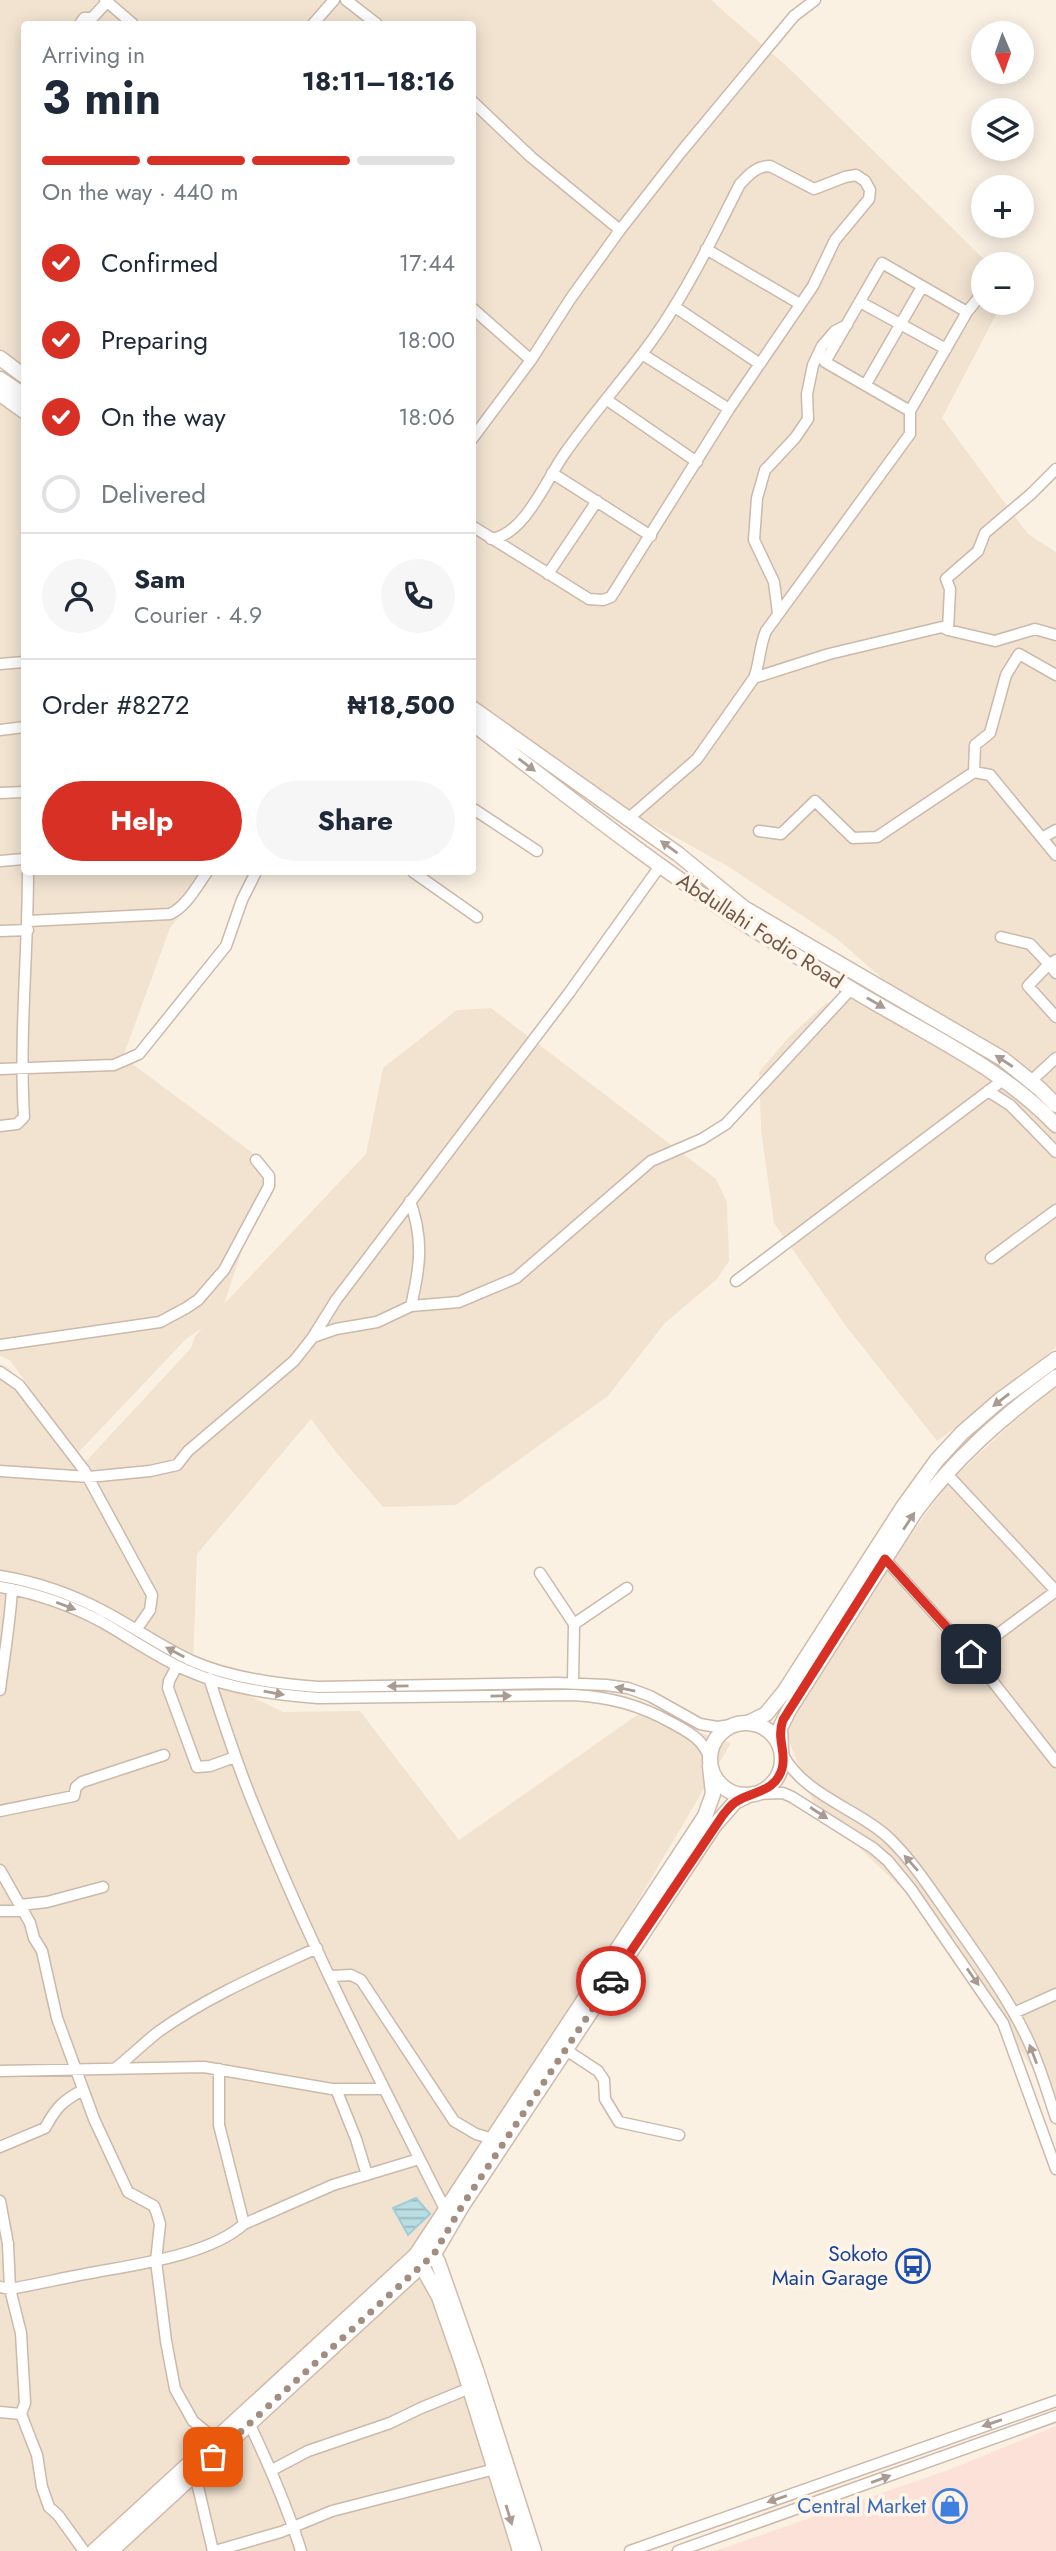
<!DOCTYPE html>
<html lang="en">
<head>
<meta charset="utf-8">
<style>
	body { margin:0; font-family:Jost,sans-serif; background:#f6f6f7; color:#1f2937; height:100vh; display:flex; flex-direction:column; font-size:26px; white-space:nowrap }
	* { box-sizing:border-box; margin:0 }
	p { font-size:23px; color:#747a83 }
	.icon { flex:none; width:38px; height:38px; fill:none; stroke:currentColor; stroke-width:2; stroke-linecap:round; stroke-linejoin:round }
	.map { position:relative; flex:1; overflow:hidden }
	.panel { position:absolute; left:21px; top:21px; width:455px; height:854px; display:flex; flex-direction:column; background:#fff; border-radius:7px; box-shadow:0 4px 18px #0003 }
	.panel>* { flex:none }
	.needle { width:46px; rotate:178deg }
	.buttons { position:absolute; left:971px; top:21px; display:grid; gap:14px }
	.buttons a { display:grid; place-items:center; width:63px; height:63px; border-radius:50%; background:#fff; box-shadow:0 4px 18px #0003; font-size:35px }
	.pin { position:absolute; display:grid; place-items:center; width:60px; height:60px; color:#fff; margin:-30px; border-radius:14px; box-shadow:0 4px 10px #0006 }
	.courier { position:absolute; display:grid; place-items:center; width:70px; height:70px; margin:-35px; border:5px solid #d93025; border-radius:50%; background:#fff; color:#222; box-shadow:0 2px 9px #0007 }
	.head em { font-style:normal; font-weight:700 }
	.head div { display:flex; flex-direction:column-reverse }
	.head { display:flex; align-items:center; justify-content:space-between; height:119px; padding:0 21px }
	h1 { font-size:46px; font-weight:700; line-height:52px }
	.bar { display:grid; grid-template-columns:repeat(4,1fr); gap:10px 7px; align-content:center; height:84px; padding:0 21px }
	.bar i { height:9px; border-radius:5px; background:#e0e1e3 }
	.bar .active { background:#d93025 }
	.bar p { grid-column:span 4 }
	.line { display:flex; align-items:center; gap:18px; padding:0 21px; border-top:2px solid #e0e1e3 }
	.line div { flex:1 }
	.round { display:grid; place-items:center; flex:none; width:74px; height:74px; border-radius:37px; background:#f6f6f7 }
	ol { padding:0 21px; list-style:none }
	li { display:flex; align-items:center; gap:21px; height:77px }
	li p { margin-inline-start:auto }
	li .icon { padding:7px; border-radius:50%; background:#d93025; color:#fff; stroke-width:4 }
	li:last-child { color:#747a83 }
	li i { width:38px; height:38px; border:4px solid #e0e1e3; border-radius:50% }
	.primary-button { display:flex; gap:14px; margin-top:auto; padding:14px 21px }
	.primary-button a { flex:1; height:80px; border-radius:42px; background:#d93025; color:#fff; font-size:28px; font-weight:700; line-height:80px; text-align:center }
	.primary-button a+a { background:#f6f6f7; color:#1f2937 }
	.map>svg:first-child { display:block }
</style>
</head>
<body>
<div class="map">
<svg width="1056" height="2551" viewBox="0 0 1056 2551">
	<defs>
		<pattern id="water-rules" width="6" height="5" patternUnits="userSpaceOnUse" patternTransform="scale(1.75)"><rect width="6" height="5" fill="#b8dde3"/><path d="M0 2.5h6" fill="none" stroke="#9ab6ba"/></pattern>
	</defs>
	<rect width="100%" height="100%" fill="#fbf1e3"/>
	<path fill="#f2e3d1" d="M0,0h711l79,69 199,195h-5v39h18l-60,115 86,116 28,18v795l-54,48 -65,46 -91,-115 -72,-103 -13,-93 -2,-58 30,-35 36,-33 60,-23 -49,-43 -107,-71 -179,-99 -77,-61 -1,-683h-448v848h190l-44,56 -47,129 147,109 -46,138 142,-150 17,-86 74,-58 34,-2 225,171 11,23 2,59 -12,18 -53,45 -56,72 -152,109 -73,2 -48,-56 -24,-32 -114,135 -4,114 90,44 77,-1 99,129 181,-127 91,30 -102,173 -86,167 -123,190 85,191 16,87h-521v-1187l9,4 68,103 114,-123 4,-12 7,-8 -16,11 -110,116 -66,-95 -10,-4v-986l4,2 7,-10 -11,-10z
		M1056,1382v744l-10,-34 -91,-152 -141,-136 -31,-78 23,-49 143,-195z"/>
	<path fill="#fbe1d7" d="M1056,2426v125h-341l236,-82z"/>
	<path fill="url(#water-rules)" stroke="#9fcdd5" stroke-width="2" d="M416,2198l14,16 -22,21 -15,-27z"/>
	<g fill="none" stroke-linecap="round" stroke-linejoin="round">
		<g stroke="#cbb9aa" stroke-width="13">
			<path id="street" d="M105,0l28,24
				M346,0l31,24
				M80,24l4,-6h8l15,-16
				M313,24l21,-24
				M472,101l59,56 89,73
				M706,249l94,55
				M860,302l86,47
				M675,307l85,57
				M472,308l59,52
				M642,354l87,55
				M866,384l56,-97
				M607,400l90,62
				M910,411l-85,-49 57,-99 85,49
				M472,439l59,-79 40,-62 49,-68 61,-78 113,-136 21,-16
				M552,473l99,63
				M472,526l117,73 14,1 8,-3 118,-188 84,-123 22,-46 34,-41 1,-9 -5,-9 -9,-6 -11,2 -31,12 -44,-23c-14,0 -21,9 -30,18 -21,41 -41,84 -66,123 -31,52 -74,96 -109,146 -18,25 -40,82 -74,86
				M548,574l49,-73
				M778,613l-4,-31 -20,-42 3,-42 8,-28 30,-32 13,-19 -1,-25 6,-29 9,-19 13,-15 12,-6
				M948,630l2,-41 -4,-10 32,-28 7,-18 46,-39 25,-25
				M0,664l24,-2
				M754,678l75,-24 113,-27 6,3 47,11 40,-12 21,6
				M0,730l24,-3
				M974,772l1,-27 15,-12 16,-58 13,-21 37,21
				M0,793l24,-1
				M472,808l65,43
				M629,818l68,-59 57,-81c6,-15 5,-31 12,-47l144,-197v-23l57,-99 17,-21
				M759,831l22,3 34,-33 38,37 24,-1 97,-65 16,3 66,80
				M1042,838l14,-8
				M0,861l24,-2
				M413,872l64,45
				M28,921l142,-7c16,-7 27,-28 37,-42
				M0,931l28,-1
				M1001,937l29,7 19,20 -21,22 28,31
				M1056,960l-7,4 7,9
				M0,1069l114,-4 25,-11 87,-108 16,-46 14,-28
				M1031,1081l25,-23
				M988,1091l22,14 46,47
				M0,1126l17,-2 7,-7c-5,-82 4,-164 4,-245
				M410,1201c14,39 10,66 1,105
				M991,1258l65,-48
				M736,1281l267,-201
				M313,1337l23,-8 41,-7 34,-16 48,-4 57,-24 135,-117 51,-22 24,-15 125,-135
				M0,1345l160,-23 26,-14 12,-8 26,-30 45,-84v-10l-13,-16
				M0,1372l19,13 65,85 68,125 -2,15 -14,20
				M0,1471l89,6 61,-6 27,-6 11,-14 106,-90 19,-24 23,-37 233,-307 91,-127
				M946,1473l110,118
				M885,1559l90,100 81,103
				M540,1573l34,51
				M0,1576c37,6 74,19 107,37 28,15 55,34 85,48 38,17 84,23 126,26l240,-4 48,2 22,3 22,8 50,28 17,3 15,-2
				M0,1587c35,6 70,18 102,35 28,16 55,35 84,48 40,18 88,25 132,28l255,-3c37,2 67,10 99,28 18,10 31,16 38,36
				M971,1654l85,-63
				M177,1666l-8,15 -1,7 29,79 13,-1 25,-9
				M209,1678c14,42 27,84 44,125 56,140 125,274 193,408
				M573,1683l1,-59 53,-36
				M0,1690c4,-34 10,-66 12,-101
				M783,1755c22,41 76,54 108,85 24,24 42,53 62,81 26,38 54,75 74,117 12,25 20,53 29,80
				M756,1794l27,-1 9,4 81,51 15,13 23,28 92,134 53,146
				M0,1811l74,-15 2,-9 6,-5 82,-27
				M0,1870l30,53 4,15 8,13 15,67 37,101 34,73 26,14 3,8 3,10 -4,37 10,80 9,48 18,32 22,18
				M20,1905l27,-3 56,-15
				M0,1911h22
				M331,1976l20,-1 10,5 93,141 22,13 17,5
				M1014,2013l42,-19
				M566,2050l32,21 6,9 1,19 14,23 60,13
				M117,2067c14,-11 27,-24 41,-35 49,-35 105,-59 159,-84
				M219,2069v56l25,99
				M0,2071l204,-4 128,22h51
				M336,2089l20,50 11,36
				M0,2147l45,-19c11,-20 17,-27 38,-38
				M0,2201l8,43 2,45 11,44 4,70 -4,11 16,41 5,32 7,20 9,8 26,36
				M0,2287l10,2c29,-5 57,-12 86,-17 44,-8 115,-18 148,-48l89,-39 86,-26
				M0,2412l21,2
				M249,2423c20,42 38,83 52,128
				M272,2470l36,-19 82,-28 31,-15 49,-20
				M195,2474l18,77
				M215,2551l66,-19 51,-21 163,-42
				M630,2551l426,-150
				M678,2551l378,-135"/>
		</g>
		<g stroke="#d0bbaa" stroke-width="17">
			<path id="secondary" d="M0,358l24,18
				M0,379l24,16
				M0,394l24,17
				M472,708l206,146 66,54 259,151 37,30 16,16
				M472,723c92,70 181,142 278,204 46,29 93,58 141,85 58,33 118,64 165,113
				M710 1759a36 36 0 1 1 72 0a36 36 0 1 1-72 0Z
				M748,1723l18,-9 18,-22 119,-185 34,-47 25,-27 38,-33 56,-41
				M781,1748l-1,-20 9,-18 126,-198c40,-54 87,-95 141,-135
				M430,2248l8,14 38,108 58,181
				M418,2259l21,38 23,66 58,188
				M94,2551l322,-296 289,-439 8,-22 -3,-28
				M111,2551l323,-297 28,-48 252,-380 21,-24 14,-7"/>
		</g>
		<use href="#street" stroke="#fff" stroke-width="10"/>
		<use href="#secondary" stroke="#fff" stroke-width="14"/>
	</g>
	<defs><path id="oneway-solid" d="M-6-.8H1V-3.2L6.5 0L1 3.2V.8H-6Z" transform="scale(1.75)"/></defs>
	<g fill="#aa9b92">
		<use href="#oneway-solid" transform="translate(527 765) rotate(37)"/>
		<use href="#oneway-solid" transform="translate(669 847) rotate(-144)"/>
		<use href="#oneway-solid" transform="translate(876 1003) rotate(30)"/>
		<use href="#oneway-solid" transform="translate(1004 1061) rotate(-147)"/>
		<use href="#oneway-solid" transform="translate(1001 1400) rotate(142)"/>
		<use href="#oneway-solid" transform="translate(909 1521) rotate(-57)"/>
		<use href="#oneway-solid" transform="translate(66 1606) rotate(21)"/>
		<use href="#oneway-solid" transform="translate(175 1652) rotate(-152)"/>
		<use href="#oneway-solid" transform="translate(398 1686) rotate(179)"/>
		<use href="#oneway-solid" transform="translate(625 1689) rotate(-168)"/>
		<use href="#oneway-solid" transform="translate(274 1693) rotate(10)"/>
		<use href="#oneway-solid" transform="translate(501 1696) rotate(-1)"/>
		<use href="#oneway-solid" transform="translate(819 1813) rotate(33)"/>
		<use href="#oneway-solid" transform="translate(911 1863) rotate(-131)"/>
		<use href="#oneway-solid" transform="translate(973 1977) rotate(55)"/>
		<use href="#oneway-solid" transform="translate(1033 2054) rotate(-111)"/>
		<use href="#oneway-solid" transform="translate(992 2423) rotate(161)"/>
		<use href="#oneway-solid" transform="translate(881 2479) rotate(-20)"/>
		<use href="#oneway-solid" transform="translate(777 2499) rotate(161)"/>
		<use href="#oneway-solid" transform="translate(509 2515) rotate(73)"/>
	</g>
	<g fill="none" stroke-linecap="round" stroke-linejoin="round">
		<path stroke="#a18e80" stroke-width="7" stroke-dasharray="0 12.6" d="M213,2457l221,-203 28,-48 149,-225"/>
		<path stroke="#d93025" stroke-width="9" d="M611,1981l112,-166c5,-6 9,-12 16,-15 17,-9 36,-9 43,-31 5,-17 -6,-30 1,-49l102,-161 86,95"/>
	</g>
	<defs>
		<g id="bus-ring" transform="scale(1.75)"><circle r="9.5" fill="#fef5e8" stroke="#1a4fb4" stroke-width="1.5"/><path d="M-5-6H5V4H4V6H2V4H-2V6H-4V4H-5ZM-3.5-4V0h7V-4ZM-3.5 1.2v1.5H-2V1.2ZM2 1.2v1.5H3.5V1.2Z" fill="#1a4fb4"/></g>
		<g id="shop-ring" transform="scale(1.75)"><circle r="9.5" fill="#fef5e8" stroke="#3f7fe0" stroke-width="1.5"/><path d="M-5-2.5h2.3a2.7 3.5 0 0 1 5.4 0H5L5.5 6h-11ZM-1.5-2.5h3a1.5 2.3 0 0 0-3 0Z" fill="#3f7fe0"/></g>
	</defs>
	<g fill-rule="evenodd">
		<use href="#bus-ring" x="913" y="2266"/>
		<use href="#shop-ring" x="950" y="2506"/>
	</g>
	<g text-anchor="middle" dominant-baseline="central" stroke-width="7" stroke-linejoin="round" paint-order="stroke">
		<g font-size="21" fill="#71584a" stroke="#fef5e8">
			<text transform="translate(760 931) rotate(33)">Abdullahi Fodio Road</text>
		</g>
		<g font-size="21" fill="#164399" stroke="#fef5e8" text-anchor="end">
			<text x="888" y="2254">Sokoto<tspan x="888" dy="24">Main Garage</tspan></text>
		</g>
		<g font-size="21" fill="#366cbe" stroke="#fef5e8" text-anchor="end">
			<text x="926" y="2506">Central Market</text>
		</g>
	</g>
</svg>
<div class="buttons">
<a><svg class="needle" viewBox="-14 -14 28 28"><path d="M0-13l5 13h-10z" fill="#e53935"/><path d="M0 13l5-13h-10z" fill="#747a83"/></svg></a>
<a><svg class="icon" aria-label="layers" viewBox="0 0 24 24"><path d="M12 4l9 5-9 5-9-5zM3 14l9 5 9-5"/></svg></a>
<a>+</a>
<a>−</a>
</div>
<div class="pin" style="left:213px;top:2457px;background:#ea580c"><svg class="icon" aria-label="bag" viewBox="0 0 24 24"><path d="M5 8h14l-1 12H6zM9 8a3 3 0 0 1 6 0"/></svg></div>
<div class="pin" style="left:971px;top:1654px;background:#1f2937"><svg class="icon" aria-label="home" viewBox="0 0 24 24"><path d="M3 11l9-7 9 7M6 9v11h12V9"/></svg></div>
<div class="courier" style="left:611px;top:1981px"><svg class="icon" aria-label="car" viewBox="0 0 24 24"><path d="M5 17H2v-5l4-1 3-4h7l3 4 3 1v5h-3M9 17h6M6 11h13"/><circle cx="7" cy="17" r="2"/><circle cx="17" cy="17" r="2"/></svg></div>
<section class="panel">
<div class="head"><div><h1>3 min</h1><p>Arriving in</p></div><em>18:11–18:16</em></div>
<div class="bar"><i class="active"></i><i class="active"></i><i class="active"></i><i></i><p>On the way · 440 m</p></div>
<ol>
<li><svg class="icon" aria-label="check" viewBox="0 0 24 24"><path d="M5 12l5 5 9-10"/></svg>Confirmed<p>17:44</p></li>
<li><svg class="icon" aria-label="check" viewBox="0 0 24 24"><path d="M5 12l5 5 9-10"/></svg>Preparing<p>18:00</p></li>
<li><svg class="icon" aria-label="check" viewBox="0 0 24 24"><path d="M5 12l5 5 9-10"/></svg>On the way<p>18:06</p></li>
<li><i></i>Delivered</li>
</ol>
<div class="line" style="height:126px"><a class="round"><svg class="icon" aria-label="person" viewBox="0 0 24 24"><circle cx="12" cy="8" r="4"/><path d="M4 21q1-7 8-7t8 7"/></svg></a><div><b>Sam</b><p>Courier · 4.9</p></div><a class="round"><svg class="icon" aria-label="phone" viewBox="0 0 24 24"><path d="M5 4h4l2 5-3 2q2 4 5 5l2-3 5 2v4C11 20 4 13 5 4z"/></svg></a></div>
<div class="line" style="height:91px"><div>Order #8272</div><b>₦18,500</b></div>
<div class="primary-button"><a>Help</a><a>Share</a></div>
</section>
</div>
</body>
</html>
